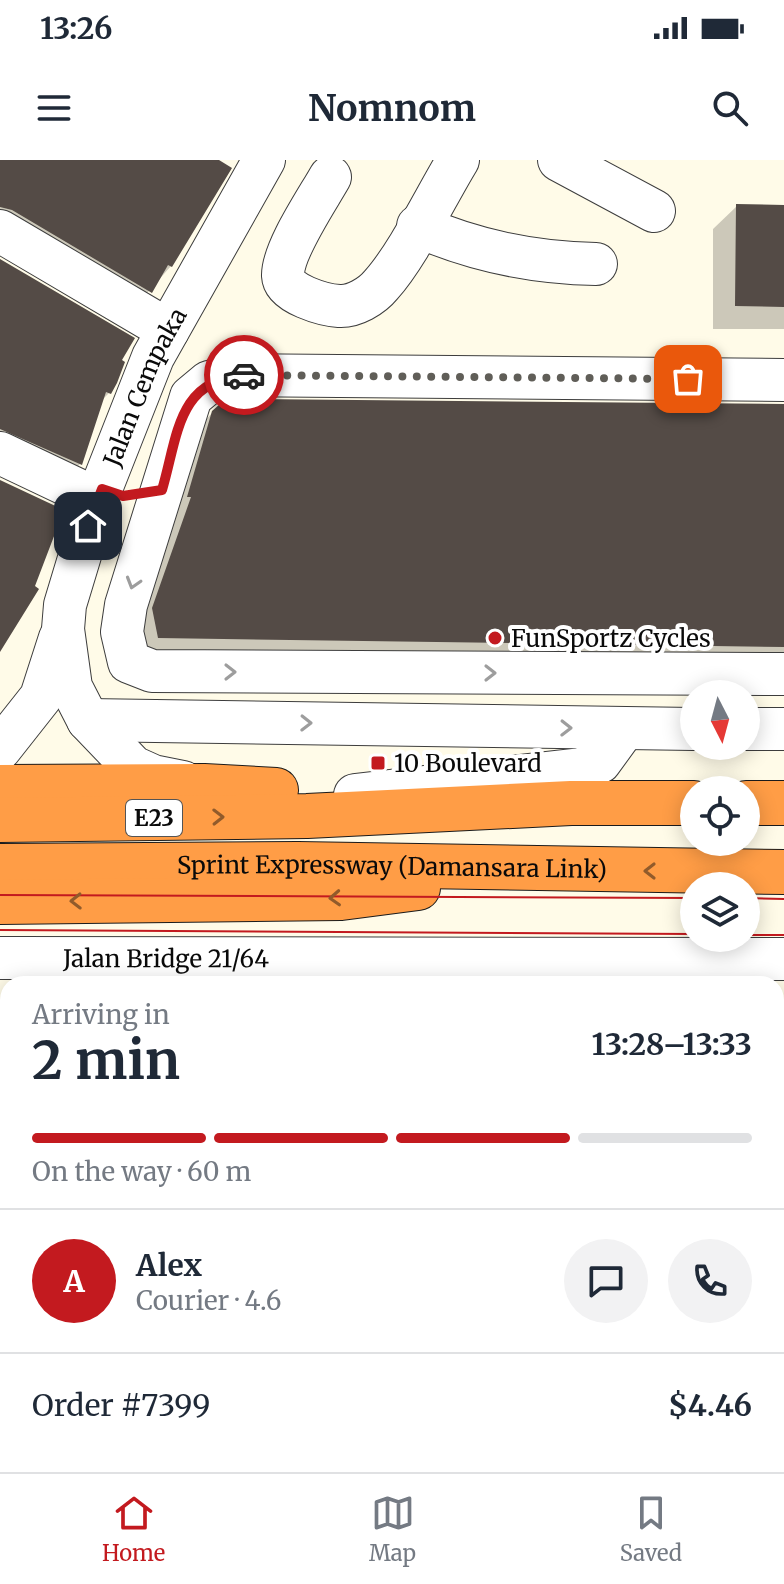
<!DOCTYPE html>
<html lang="en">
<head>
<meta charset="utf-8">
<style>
	body { margin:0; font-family:Merriweather,serif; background:#f2f2f3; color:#1f2937; height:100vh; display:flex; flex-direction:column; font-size:30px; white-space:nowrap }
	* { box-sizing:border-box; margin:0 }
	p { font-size:26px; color:#747a83 }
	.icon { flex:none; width:44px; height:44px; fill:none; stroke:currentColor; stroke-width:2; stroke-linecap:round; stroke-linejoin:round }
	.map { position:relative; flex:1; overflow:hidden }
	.details { position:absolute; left:0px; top:816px; width:784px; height:496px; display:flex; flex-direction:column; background:#fff; border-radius:24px 24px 0 0; box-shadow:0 4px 20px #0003 }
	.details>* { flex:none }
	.needle { width:52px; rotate:174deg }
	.fabs { position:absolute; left:680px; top:520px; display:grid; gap:16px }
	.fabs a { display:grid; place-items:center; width:80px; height:80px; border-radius:50%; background:#fff; box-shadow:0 4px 20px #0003; font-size:40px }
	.pin { position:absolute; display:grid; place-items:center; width:68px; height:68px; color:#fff; margin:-34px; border-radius:16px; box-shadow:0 4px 12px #0006 }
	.courier { position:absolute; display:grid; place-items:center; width:80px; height:80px; margin:-40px; border:6px solid #c31a1f; border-radius:50%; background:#fff; color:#222; box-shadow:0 2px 10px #0007 }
	.summary em { font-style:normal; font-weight:700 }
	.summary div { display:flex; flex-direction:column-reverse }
	.summary { display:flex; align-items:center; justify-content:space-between; height:136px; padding:0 32px }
	h1 { font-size:52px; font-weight:700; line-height:60px }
	.bar { display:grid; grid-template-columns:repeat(4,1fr); gap:12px 8px; align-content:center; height:96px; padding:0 32px }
	.bar i { height:10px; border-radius:6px; background:#e0e1e3 }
	.bar .on { background:#c31a1f }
	.bar p { grid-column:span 4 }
	.line { display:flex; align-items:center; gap:20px; padding:0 32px; border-top:2px solid #e0e1e3 }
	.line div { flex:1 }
	.round { display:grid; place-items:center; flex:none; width:84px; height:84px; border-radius:42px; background:#f2f2f3 }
	.status { display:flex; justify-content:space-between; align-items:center; height:56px; padding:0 40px; background:#fff; direction:ltr }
	.status svg { height:22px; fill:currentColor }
	header { display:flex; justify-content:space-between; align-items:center; height:104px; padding:0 32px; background:#fff; font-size:36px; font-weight:700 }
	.tabs { display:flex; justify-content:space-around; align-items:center; height:112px; border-top:2px solid #e0e1e3; background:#fff; font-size:22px; color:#747a83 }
	.tabs a { display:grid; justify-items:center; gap:4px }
	.tabs .on { color:#c31a1f }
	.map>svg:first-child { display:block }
</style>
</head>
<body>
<div class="status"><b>13:26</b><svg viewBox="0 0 49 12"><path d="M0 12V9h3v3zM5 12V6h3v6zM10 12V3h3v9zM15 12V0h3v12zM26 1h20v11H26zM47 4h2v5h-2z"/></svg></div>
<header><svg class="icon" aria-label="menu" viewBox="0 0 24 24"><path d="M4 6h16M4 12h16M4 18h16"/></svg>Nomnom<svg class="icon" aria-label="search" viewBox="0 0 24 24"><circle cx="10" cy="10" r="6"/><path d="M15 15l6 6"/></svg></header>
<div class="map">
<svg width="784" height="1312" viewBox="0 0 784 1312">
	<rect width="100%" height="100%" fill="#fffbe8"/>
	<path fill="#0003" d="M0,0h218l-47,106 -38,43 -133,-79z
		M737,46l47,1v122h-71v-100z
		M0,101l120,100 -11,32 -9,9 -20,62 -17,17 -63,-30z
		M784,246v263l-648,-9 -6,-27 60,-197 23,-24z
		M776,1155h8v74h-8z
		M53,1304h149v8h-149z
		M505,1304h42l-1,8h-40z"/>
	<path fill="#544b46" d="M0,0h219l13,8 -60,99 -4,-2 -16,28 -140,-83 -12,-3z
		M736,44l48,1v102l-49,-1z
		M0,99l135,79 -13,22 3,2 -8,21 -6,11 -5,-2 -24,73 -82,-36z
		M243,239l541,5v243l-626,-9 -6,-30 39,-111h-4l25,-86 8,-7z
		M0,320l64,30 -29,76 4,3 -39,63z"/>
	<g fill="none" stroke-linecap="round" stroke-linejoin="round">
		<g stroke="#3d3d3d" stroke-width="44">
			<g id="minor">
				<path d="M559,0l95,51"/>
				<path d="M330,17c-13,23 -48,74 -47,99 1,18 41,29 56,30 15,1 33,-10 42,-21 27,-30 55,-89 77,-125"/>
				<path d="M418,66c57,25 116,37 178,38"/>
				<path d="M0,71l168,99"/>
				<path d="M784,220l-544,-5 -31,7 -18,15 -65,208 -4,27 7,30 23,9 632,3"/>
				<path d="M0,293l97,46"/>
				<path d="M88,560l606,9"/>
				<path d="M746,569h38"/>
				<path d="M0,589l41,-52 19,-59"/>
				<path id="s1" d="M183,622l-30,-6 -20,-9 -45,-47 -17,-33 -8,-58 2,-24 32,-106 56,-142 111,-197"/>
				<path d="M355,635l226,-26 19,-7 24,-33"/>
				<path id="s2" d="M0,798l784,1"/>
				<path d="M0,1143l8,1"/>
				<path d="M776,1263l8,-10"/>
				<path d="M318,1304l1,8"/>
				<path d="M443,1312l2,-8"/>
				<path d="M748,1312l1,-8"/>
			</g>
		</g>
		<g stroke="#1b1b1b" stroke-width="46">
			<g id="highway">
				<path d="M0,627l204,-1 72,4"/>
				<path d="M746,643h38"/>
				<path d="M0,660l307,-4 264,-13h123"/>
				<path id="s3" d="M0,706l298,-2 486,8"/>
				<path d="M0,742l341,-4 77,-10"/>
			</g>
		</g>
		<use href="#minor" stroke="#fff" stroke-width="42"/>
		<use href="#highway" stroke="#ff9d46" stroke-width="44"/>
		<path stroke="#c31a1f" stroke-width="2" d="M0,735l694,3
			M746,738l38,1
			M0,770l694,4
			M746,775h38"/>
	</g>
	<defs><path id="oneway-chevron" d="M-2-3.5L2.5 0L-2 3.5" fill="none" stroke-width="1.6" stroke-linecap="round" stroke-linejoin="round" transform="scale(2)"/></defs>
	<g stroke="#9d9d9d">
		<use href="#oneway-chevron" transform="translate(133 423) rotate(107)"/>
		<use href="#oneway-chevron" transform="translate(230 512)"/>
		<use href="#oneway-chevron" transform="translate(490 513)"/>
		<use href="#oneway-chevron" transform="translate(306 563) rotate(1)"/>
		<use href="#oneway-chevron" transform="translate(566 568) rotate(1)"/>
	</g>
	<g stroke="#915b2b">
		<use href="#oneway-chevron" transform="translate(218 657) rotate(-1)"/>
		<use href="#oneway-chevron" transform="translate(650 711) rotate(-180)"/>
		<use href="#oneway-chevron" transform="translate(335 738) rotate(177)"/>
		<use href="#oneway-chevron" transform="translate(76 741) rotate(179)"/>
	</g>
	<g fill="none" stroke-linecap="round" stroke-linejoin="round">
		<path stroke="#605e58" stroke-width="8" stroke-dasharray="0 14.4" d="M244,215l444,4"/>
		<path stroke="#c31a1f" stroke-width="10" d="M88,366l14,-37 21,7 39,-6c16,-54 15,-110 82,-115"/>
	</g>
	<g fill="#c31a1f" stroke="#fff" stroke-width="3">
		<circle cx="495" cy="478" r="8"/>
		<rect x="370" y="595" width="16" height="16" rx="4"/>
	</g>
	<g text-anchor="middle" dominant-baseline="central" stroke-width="8" stroke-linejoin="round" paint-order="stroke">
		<rect fill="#fff" stroke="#545454" stroke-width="2" x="126" y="640" width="56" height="36" rx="6"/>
		<g font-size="22" font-weight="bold" fill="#0a0a0a">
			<text x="154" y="658">E23</text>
		</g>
		<g font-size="24" fill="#0a0a0a" stroke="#fff">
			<text stroke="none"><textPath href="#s1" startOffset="470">Jalan Cempaka</textPath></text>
			<text stroke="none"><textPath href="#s3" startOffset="392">Sprint Expressway (Damansara Link)</textPath></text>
			<text stroke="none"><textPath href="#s2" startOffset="166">Jalan Bridge 21/64</textPath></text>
		</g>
		<g font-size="24" fill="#0a0a0a" stroke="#fff" text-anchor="start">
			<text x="511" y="478">FunSportz Cycles</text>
			<text x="394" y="603">10 Boulevard</text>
		</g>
	</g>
</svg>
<div class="fabs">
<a><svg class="needle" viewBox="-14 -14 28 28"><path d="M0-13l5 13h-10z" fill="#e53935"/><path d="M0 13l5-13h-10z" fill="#747a83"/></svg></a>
<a><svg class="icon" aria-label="locate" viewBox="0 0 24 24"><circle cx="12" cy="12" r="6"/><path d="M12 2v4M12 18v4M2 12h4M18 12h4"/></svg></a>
<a><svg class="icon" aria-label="layers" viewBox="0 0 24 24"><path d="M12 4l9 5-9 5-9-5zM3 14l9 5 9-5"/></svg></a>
</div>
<div class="pin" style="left:688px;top:219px;background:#ea580c"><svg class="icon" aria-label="bag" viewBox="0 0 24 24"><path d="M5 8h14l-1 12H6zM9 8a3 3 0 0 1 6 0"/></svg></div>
<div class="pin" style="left:88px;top:366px;background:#1f2937"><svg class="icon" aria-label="home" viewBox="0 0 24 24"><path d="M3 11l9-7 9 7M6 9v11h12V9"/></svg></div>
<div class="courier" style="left:244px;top:215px"><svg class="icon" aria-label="car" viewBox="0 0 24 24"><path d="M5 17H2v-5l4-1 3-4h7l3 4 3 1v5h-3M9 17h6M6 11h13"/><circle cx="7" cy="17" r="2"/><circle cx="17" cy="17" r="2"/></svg></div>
<section class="details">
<div class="summary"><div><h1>2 min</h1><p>Arriving in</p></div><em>13:28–13:33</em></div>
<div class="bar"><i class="on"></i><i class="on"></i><i class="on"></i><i></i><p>On the way · 60 m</p></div>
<div class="line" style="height:144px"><b class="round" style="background:#c31a1f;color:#fff">A</b><div><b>Alex</b><p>Courier · 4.6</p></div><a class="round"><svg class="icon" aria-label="chat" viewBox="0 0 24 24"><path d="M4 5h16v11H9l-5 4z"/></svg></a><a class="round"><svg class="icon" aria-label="phone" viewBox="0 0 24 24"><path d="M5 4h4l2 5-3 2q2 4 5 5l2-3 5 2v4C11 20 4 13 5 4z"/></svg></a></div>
<div class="line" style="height:104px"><div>Order #7399</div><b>$4.46</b></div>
</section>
</div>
<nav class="tabs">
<a class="on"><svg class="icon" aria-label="home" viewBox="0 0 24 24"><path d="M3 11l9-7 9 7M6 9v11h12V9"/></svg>Home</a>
<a><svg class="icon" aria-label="map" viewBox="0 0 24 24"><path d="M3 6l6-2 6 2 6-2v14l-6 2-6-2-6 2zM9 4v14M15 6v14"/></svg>Map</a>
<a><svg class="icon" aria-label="saved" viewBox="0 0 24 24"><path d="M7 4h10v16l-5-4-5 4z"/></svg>Saved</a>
</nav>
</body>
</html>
